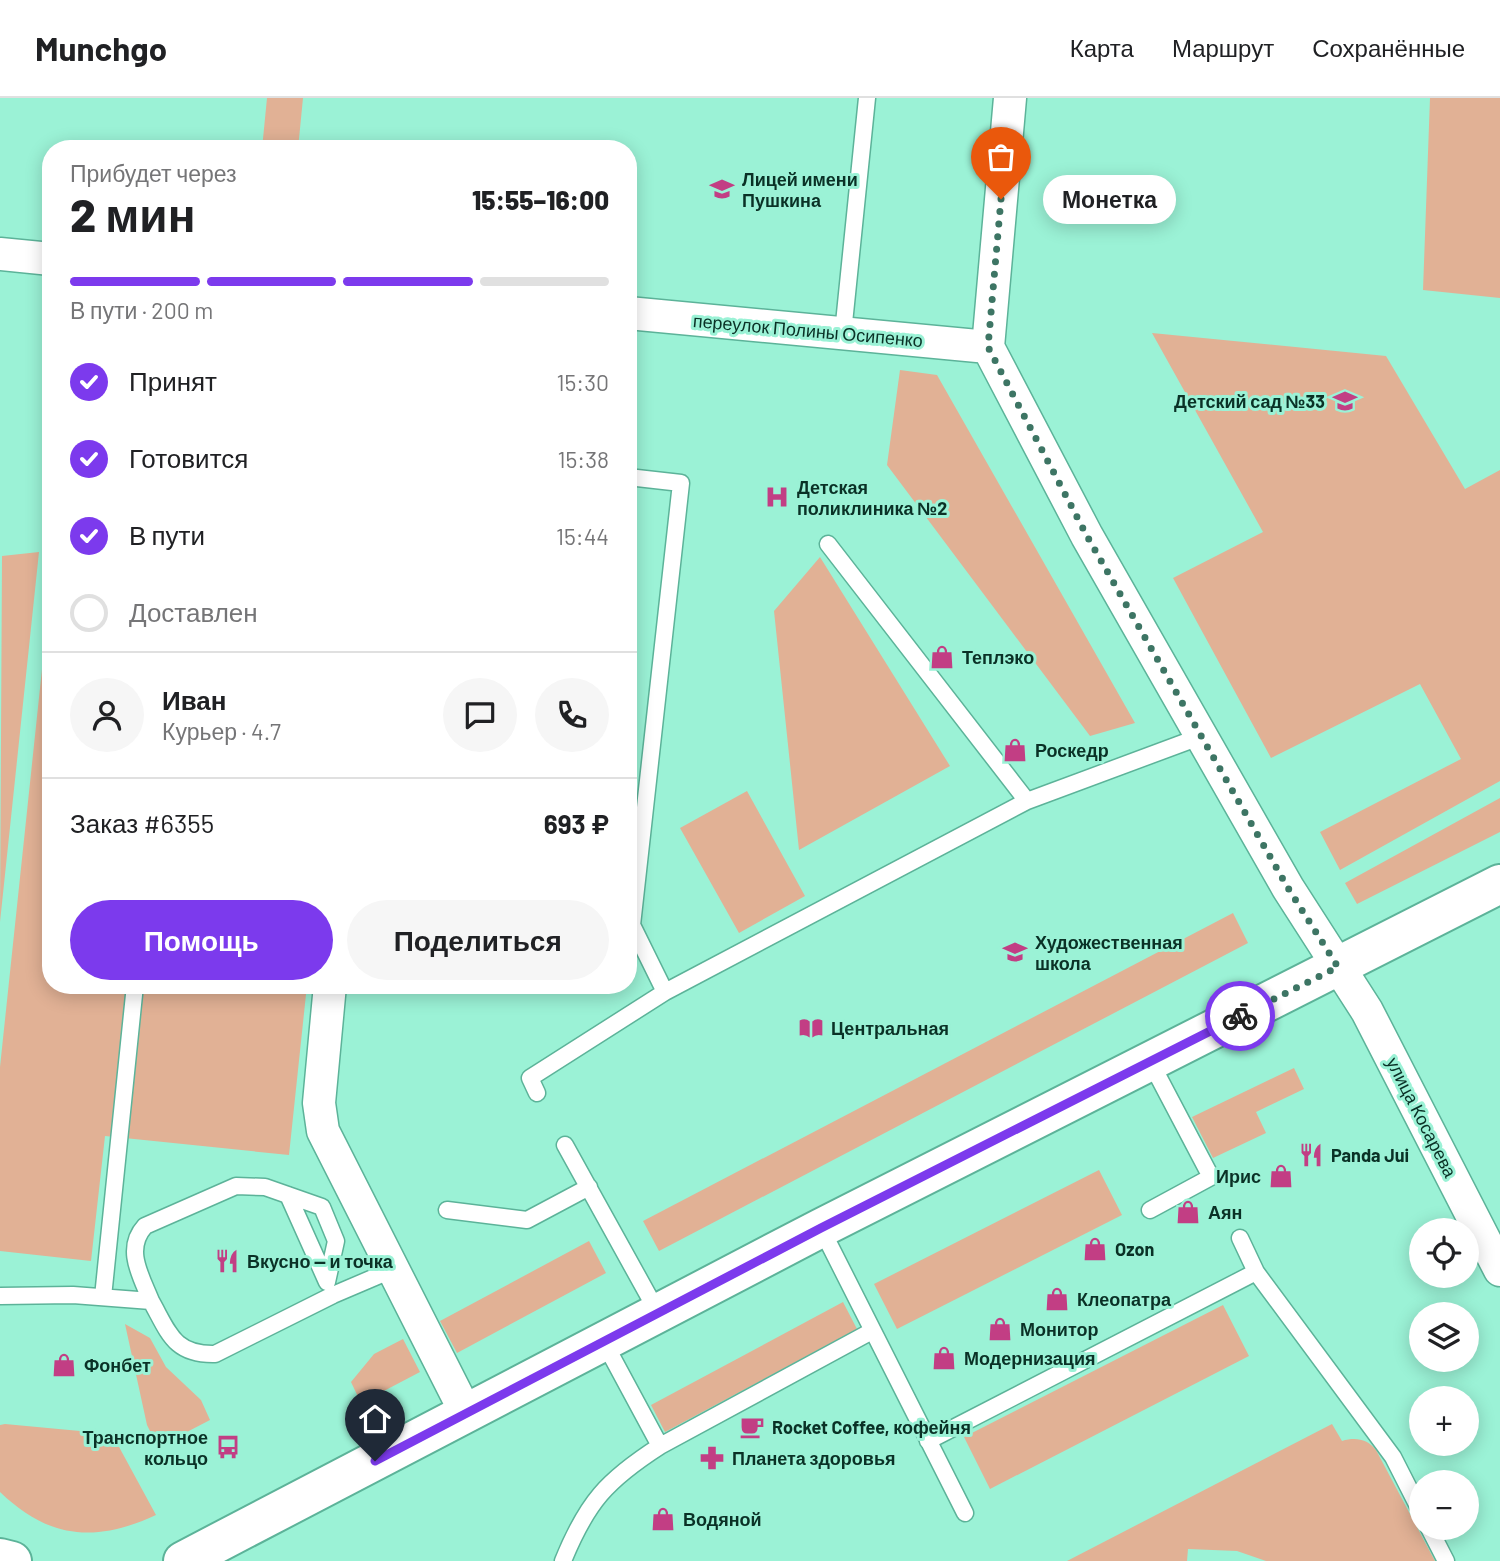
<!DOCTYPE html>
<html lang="ru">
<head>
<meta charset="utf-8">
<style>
	body { margin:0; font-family:Barlow,sans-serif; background:#f6f6f6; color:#202124; height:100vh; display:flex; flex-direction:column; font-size:26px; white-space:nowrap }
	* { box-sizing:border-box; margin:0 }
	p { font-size:23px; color:#757577 }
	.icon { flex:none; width:38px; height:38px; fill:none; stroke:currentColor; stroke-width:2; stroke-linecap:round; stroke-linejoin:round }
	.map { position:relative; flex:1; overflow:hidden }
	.sheet { position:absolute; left:42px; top:42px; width:595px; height:854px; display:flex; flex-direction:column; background:#fff; border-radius:28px; box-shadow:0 4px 18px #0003 }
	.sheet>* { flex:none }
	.tools { position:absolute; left:1409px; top:1120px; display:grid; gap:14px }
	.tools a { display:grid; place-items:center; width:70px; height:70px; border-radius:50%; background:#fff; box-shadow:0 4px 18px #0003; font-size:35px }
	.pin { position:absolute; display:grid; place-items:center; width:60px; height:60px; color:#fff; margin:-72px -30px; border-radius:50% 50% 50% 0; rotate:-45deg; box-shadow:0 0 7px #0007 }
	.pin .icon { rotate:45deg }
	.courier { position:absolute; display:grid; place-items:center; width:70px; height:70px; margin:-35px; border:5px solid #7c3aed; border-radius:50%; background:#fff; color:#222; box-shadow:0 2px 9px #0007 }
	.bubble { position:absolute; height:49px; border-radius:24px; background:#fff; box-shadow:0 4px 18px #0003; font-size:23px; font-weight:800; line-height:49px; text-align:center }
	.overview em { font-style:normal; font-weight:800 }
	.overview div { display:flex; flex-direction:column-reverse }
	.overview { display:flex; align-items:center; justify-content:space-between; height:119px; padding:0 28px }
	h1 { font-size:46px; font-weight:800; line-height:52px }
	.bar { display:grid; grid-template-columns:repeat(4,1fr); gap:10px 7px; align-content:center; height:84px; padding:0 28px }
	.bar i { height:9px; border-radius:5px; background:#e0e0e0 }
	.bar .on { background:#7c3aed }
	.bar p { grid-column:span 4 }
	.line { display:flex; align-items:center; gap:18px; padding:0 28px; border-top:2px solid #e0e0e0 }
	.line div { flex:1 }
	.round { display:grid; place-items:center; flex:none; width:74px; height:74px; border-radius:37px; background:#f6f6f6 }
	ol { padding:0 28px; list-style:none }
	li { display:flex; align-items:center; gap:21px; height:77px }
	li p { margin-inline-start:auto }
	li .icon { padding:7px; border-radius:50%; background:#7c3aed; color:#fff; stroke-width:4 }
	li:last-child { color:#757577 }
	li i { width:38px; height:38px; border:4px solid #e0e0e0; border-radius:50% }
	.action { display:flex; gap:14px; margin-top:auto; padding:14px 28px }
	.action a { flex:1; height:80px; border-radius:42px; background:#7c3aed; color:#fff; font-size:28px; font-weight:800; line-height:80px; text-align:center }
	.action a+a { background:#f6f6f6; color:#202124 }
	header { display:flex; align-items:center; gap:42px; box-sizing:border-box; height:98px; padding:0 35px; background:#fff; border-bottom:2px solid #e0e0e0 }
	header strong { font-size:33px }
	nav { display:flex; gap:38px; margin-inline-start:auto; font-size:24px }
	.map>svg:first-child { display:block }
</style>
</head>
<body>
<header>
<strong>Munchgo</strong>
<nav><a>Карта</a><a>Маршрут</a><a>Сохранённые</a></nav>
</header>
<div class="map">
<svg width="1500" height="1463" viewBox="0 0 1500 1463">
	<rect width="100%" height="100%" fill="#9bf2d6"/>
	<path fill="#e1b195" d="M267,0h36l-5,51h-36z
		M1430,0h70v200l-77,-8z
		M1152,235l234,23 79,133 35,-19v311l-160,89 -20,-38 141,-73 -41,-75 -149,74 -98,-180 90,-46z
		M900,272l37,5 198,348 -45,13 -203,-271z
		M39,454l-39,370 2,-366z
		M820,459l130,209 -151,84 -25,-239z
		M51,486v401h256l-18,170 -184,-19 -14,125 -91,-10v-184z
		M747,693l58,105 -66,37 -59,-105z
		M1500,700v34l-143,72 -12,-21z
		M1233,815l15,30 -589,308 -16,-30z
		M1294,970l10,21 -48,23 10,21 -53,25 -21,-41z
		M1099,1072l23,45 -225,114 -23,-45z
		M589,1143l17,32 -149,80 -17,-32z
		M843,1204l14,27 -192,103 -14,-27z
		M1223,1207l26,51 -259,133 -26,-52z
		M125,1226l25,14 16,29 35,33 9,20 -52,27 -11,-22z
		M403,1241l17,33 -59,31 -10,-21 23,-28z
		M5,1326l107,10 44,81c-61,28 -107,24 -156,-23v-67z
		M1332,1326l10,17c14,-4 25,-2 34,9l59,111h-169l-29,-10 -49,-2 -1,12h-120z"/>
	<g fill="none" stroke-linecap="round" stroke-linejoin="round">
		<g stroke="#5cb399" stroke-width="19">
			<path id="lane" d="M843,235l24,-235
				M628,379l53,6 -49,442 33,67
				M828,446l199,257
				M537,995l-7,-15 135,-86 362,-191 175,-65
				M565,1047l93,168
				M288,1097l39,87
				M447,1112l80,10 62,-33
				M1150,1112l61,-33 -61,-116
				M821,1130l144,285
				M1240,1140l16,34
				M0,1198l73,-1 78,6c18,32 23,54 64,53l118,-59 61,-26
				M103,1199l32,-312
				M151,1203c-10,-25 -27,-52 -6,-75l91,-40 29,1 57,20 14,34 -9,41
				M604,1244l56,104
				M928,1343l328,-169 137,185 28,55
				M1429,1430l17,33
				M563,1463c24,-59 44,-81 97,-115l212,-115"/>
		</g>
		<g stroke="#5cb399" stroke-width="35">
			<path id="street" d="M1010,0l-22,249 99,189 201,352 79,123 133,259
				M0,156l51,5
				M628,215l360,34
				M330,887l-11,118 4,28 143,282"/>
		</g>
		<g stroke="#5cb399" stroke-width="42">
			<path id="secondary" d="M0,1460l12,3
				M183,1463l638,-333 679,-344"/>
		</g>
		<use href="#lane" stroke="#fff" stroke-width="16"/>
		<use href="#street" stroke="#fff" stroke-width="32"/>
		<use href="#secondary" stroke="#fff" stroke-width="38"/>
	</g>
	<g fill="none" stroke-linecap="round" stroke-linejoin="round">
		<path stroke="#3d7564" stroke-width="7" stroke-dasharray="0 12.6" d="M1001,101l-13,148 99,189 201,352 50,79 -98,49"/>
		<path stroke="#7c3aed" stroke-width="9" d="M375,1363l446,-233 419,-212"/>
	</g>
	<defs>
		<g id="school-bare" transform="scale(1.89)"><path d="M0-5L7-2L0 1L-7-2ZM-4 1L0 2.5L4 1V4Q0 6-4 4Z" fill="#c23e84" stroke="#9bf2d6" stroke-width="2.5" paint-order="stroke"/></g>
		<g id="hospital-bare" transform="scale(1.89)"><path d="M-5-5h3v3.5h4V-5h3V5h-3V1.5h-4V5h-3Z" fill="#c23e84" stroke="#9bf2d6" stroke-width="2.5" paint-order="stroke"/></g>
		<g id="shop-bare" transform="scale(1.89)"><path d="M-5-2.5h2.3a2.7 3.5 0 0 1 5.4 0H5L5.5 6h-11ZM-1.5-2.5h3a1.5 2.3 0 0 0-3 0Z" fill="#c23e84" stroke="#9bf2d6" stroke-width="2.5" paint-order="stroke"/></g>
		<g id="library-bare" transform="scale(1.89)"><path d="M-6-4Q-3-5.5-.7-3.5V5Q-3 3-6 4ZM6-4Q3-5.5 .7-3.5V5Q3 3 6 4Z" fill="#c23e84" stroke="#9bf2d6" stroke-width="2.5" paint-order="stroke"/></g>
		<g id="restaurant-bare" transform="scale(1.89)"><path d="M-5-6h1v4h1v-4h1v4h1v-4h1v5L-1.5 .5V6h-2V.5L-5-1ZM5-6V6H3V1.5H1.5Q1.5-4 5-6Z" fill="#c23e84" stroke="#9bf2d6" stroke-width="2.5" paint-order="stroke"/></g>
		<g id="cafe-bare" transform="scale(1.89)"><path d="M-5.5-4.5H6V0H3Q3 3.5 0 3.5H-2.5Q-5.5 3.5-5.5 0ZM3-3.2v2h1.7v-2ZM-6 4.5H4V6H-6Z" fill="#c23e84" stroke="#9bf2d6" stroke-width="2.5" paint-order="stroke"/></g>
		<g id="bus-bare" transform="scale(1.89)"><path d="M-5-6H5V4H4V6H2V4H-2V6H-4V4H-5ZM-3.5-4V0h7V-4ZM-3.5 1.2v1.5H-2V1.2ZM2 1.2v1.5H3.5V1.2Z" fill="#c23e84" stroke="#9bf2d6" stroke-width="2.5" paint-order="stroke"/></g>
		<g id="pharmacy-bare" transform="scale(1.89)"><path d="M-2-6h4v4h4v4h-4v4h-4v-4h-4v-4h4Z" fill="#c23e84" stroke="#9bf2d6" stroke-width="2.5" paint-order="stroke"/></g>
	</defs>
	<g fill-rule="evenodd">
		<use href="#school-bare" x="722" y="91"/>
		<use href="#school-bare" x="1345" y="303"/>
		<use href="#hospital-bare" x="777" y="399"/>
		<use href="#shop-bare" x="942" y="559"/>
		<use href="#shop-bare" x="1015" y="652"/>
		<use href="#school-bare" x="1015" y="854"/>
		<use href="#library-bare" x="811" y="930"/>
		<use href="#restaurant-bare" x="1311" y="1057"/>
		<use href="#shop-bare" x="1281" y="1078"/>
		<use href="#shop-bare" x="1188" y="1114"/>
		<use href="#shop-bare" x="1095" y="1151"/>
		<use href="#restaurant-bare" x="227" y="1163"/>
		<use href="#shop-bare" x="1057" y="1201"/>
		<use href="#shop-bare" x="1000" y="1231"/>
		<use href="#shop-bare" x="944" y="1260"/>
		<use href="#shop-bare" x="64" y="1267"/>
		<use href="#cafe-bare" x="752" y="1329"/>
		<use href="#bus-bare" x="228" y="1349"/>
		<use href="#pharmacy-bare" x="712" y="1360"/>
		<use href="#shop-bare" x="663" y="1421"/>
	</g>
	<g text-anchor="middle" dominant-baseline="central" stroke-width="6" stroke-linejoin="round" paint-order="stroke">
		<g font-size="18" font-weight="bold" fill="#0a3126" stroke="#9bf2d6" text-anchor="start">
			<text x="742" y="81">Лицей имени<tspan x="742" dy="21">Пушкина</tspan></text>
			<text x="1325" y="303" text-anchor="end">Детский сад №33</text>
			<text x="797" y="389">Детская<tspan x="797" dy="21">поликлиника №2</tspan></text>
			<text x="962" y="559">Теплэко</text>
			<text x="1035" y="652">Роскедр</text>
			<text x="1035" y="844">Художественная<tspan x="1035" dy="21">школа</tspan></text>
			<text x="831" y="930">Центральная</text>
			<text x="1331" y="1057">Panda Jui</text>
			<text x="1261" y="1078" text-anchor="end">Ирис</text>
			<text x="1208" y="1114">Аян</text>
			<text x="1115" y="1151">Ozon</text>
			<text x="247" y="1163">Вкусно — и точка</text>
			<text x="1077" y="1201">Клеопатра</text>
			<text x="1020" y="1231">Монитор</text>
			<text x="964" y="1260">Модернизация</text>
			<text x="84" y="1267">Фонбет</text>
			<text x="772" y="1329">Rocket Coffee, кофейня</text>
			<text x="208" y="1339" text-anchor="end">Транспортное<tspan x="208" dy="21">кольцо</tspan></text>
			<text x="732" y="1360">Планета здоровья</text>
			<text x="683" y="1421">Водяной</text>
		</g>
		<g font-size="18" fill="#0a3126" stroke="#9bf2d6">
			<text transform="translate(808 232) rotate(5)">переулок Полины Осипенко</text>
			<text transform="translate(1422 1019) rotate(63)">улица Косарева</text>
		</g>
	</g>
</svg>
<div class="tools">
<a><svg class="icon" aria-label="locate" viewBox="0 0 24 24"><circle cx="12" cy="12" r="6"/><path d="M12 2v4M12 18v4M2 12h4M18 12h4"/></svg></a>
<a><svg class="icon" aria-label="layers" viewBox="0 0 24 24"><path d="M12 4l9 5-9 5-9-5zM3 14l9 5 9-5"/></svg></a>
<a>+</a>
<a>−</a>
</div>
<div class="pin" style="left:1001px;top:101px;background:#ea580c"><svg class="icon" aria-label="bag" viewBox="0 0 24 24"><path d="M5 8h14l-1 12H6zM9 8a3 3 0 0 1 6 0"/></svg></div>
<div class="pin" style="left:375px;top:1363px;background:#1f2937"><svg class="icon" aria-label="home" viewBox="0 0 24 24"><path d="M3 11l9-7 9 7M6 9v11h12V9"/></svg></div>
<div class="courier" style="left:1240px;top:918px"><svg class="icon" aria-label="bike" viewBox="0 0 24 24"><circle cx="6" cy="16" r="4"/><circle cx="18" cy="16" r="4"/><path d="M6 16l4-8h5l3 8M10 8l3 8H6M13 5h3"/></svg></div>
<div class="bubble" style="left:1043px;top:77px;width:133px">Монетка</div>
<section class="sheet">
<div class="overview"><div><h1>2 мин</h1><p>Прибудет через</p></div><em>15:55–16:00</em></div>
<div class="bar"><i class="on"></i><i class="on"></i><i class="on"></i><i></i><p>В пути · 200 m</p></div>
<ol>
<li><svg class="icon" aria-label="check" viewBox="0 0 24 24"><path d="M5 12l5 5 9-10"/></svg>Принят<p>15:30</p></li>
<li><svg class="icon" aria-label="check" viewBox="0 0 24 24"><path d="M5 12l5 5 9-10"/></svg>Готовится<p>15:38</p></li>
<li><svg class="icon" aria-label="check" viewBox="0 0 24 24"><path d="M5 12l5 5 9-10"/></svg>В пути<p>15:44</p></li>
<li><i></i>Доставлен</li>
</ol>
<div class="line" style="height:126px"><a class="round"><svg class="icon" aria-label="person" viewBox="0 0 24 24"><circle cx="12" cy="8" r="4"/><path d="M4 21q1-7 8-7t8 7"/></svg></a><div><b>Иван</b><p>Курьер · 4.7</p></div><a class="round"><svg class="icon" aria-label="chat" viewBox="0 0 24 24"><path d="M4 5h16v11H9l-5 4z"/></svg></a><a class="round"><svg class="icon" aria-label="phone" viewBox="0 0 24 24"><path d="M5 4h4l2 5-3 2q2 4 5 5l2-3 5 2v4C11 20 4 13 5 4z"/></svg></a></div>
<div class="line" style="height:91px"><div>Заказ #6355</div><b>693 ₽</b></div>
<div class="action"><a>Помощь</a><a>Поделиться</a></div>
</section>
</div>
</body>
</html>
